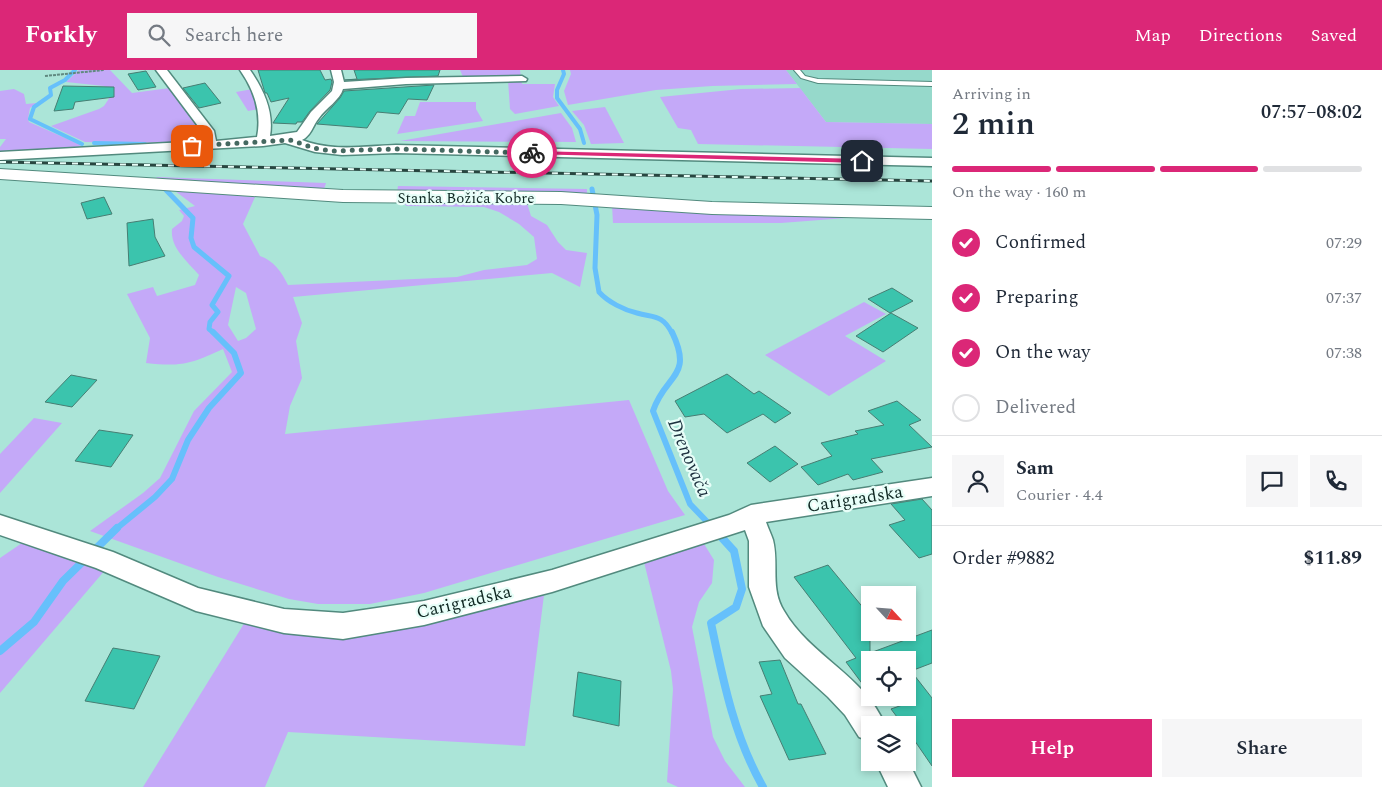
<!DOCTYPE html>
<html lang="en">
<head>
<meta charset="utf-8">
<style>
	body { margin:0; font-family:Spectral,serif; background:#f6f6f7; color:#1f2937; height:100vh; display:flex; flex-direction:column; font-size:19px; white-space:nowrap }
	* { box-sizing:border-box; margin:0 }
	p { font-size:16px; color:#747a83 }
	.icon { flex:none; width:28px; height:28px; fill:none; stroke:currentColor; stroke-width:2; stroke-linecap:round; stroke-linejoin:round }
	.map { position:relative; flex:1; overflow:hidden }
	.sheet { display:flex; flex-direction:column; background:#fff; width:450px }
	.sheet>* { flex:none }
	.needle { width:32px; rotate:116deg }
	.tools { position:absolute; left:861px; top:516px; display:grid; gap:10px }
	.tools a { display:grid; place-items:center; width:55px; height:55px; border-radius:0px; background:#fff; box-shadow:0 2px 8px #0003; font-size:25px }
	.pin { position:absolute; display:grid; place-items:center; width:42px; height:42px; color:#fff; margin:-21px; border-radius:10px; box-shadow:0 2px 8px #0006 }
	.courier { position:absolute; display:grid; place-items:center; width:50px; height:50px; margin:-25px; border:4px solid #db2777; border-radius:50%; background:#fff; color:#222; box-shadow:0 1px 6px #0007 }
	.headline em { font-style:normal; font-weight:600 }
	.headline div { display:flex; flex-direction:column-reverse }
	.headline { display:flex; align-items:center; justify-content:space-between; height:85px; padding:0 20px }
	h1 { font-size:32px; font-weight:600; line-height:38px }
	.bar { display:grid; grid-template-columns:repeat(4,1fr); gap:8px 5px; align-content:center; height:60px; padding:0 20px }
	.bar i { height:6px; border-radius:4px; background:#e0e1e3 }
	.bar .selected { background:#db2777 }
	.bar p { grid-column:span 4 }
	.line { display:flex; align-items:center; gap:12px; padding:0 20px; border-top:1px solid #e0e1e3 }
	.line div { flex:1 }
	.round { display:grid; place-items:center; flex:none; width:52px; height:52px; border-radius:0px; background:#f6f6f7 }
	ol { padding:0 20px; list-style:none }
	li { display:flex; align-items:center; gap:15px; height:55px }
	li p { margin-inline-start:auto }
	li .icon { padding:5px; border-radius:50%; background:#db2777; color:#fff; stroke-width:4 }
	li:last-child { color:#747a83 }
	li i { width:28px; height:28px; border:2px solid #e0e1e3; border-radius:50% }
	.button { display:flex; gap:10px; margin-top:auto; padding:10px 20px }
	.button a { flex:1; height:58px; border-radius:0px; background:#db2777; color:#fff; font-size:20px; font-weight:600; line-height:58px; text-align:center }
	.button a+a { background:#f6f6f7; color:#1f2937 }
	header { display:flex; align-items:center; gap:30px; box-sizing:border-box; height:70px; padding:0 25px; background:#db2777; color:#fff }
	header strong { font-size:24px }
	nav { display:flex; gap:28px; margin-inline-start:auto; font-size:18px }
	.search { width:350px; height:45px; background:#f6f6f7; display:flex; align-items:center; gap:12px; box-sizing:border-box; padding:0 18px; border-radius:0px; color:#747a83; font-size:19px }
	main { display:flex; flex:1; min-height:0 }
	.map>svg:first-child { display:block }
</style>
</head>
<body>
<header>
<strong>Forkly</strong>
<div class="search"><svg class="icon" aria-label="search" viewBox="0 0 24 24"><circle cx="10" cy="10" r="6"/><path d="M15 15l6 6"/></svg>Search here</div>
<nav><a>Map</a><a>Directions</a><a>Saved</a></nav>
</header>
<main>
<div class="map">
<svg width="932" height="717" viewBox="0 0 932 717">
	<rect width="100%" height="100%" fill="#abe5d8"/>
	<path fill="#96d9cb" d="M786,0h146v54l-106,-2z"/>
	<path fill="#c4a9f8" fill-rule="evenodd" d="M79,0h31l22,23 38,-5 37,48v2l-5,4 -77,1 -40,-1 -34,-16 48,-17 5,-3 10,-15 -10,-5 -38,-4z
		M460,0h60l1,8 -57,1z
		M570,0h216l11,14 -85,2 -56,4 -88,15 -4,-14 7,-17z
		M508,10h13l1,4h33l-2,13 6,9 -44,8 -5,-5z
		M800,18l26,34 106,2v25l-234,-5 -7,-14 -13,-2 -18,-31 81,-8z
		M14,19l10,5 2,10 11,-1 -7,5 -2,11 1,3 52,23 -5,4 -76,5v-7l6,-8h-6v-48z
		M253,19l6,20 -11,2 -12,-19z
		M420,32h56v7l7,12 -86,13 8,-18h10z
		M605,37l19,36 -33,1 -7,-19 -12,-14z
		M561,43l11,15 4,14 -176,-1z
		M157,107l169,6 -2,6 -169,-9z
		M398,116l189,3v5l-190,-2z
		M175,121l80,6 -12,27 17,32c14,5 21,15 28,29l169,-8 27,-7 43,-5 10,-6 -3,-22 -15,-13 -20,-12 -15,-5 -77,-1 -6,-4 126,1 4,13 16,9 11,17 8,8 21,3 -7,34 -28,-14 -259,24 9,26 -6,18 6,37 -12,28 -5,28 344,-34 39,91 17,24 -261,78 -54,11h-52l-29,-5 -71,-22 -128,-46 53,-38 17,-15 34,-67 38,-39 -9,-23c-32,15 -42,18 -77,14l4,-25 -23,-44 26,-7 4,9 38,-11 4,-10c-11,-13 -29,-27 -27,-46l10,-8 2,-5 -5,-6 16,-4zM236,217l10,6 10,36 -10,9 -8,3 -10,-16z
		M612,135l247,12 -78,6h-168z
		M864,232l22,12 -41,22 41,25 -57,35 -64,-41z
		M34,348l28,5 -62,70v-39z
		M701,469l13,21 -2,23 -13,19 -7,25 21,110 12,24 20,26h-67l-11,-5 6,-93 -2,-18 -29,-117z
		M22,473l84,26 -106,124v-135z
		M545,517l-20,159 -237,-14 -23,55h-122l102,-165 43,3z"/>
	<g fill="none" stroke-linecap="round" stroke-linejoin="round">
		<path stroke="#66c0fb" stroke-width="4" d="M75,0l-10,10 -15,8 1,7 -17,12 -4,12 52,25
			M563,0l1,4 -7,16v8l23,31 4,14
			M94,73l51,1"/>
		<path stroke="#66c0fb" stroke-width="5" d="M592,119l5,26 -2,53 4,24c9,10 25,18 38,21 17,5 25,1 35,20
			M166,120l27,28 -2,20 3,9 35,29 -17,29 6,7 -8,10 -1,7 5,4"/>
		<path stroke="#66c0fb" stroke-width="6" d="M672,262c22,46 -7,42 -19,79l37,93 24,25
			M116,459l39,-32 17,-18 16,-39 21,-32 32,-35 -7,-20 -21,-21"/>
		<path stroke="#66c0fb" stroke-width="8" d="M713,458l21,23 8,38 -6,18 -25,16c12,57 23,113 52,164
			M0,581l34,-29 29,-41 54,-53"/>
	</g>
	<path fill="#3bc4ad" stroke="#477e73" d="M258,0h62l5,10 6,-1 1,3 -2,8 -20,21 -8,11h-5l-1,2 -23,-1 16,-25 -18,4 -4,-9h-2z
		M354,0h86l-2,6 -93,4 12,-1z
		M146,1l10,16 -18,3 -10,-16z
		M205,13l16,20 -22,5 -16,-20z
		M434,15l-7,15 -19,-1 -9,15 -22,-2 -10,16 -50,-4 23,-26 4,-7z
		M63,16l51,1v10l-39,5 -2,7 -19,2z
		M104,127l8,17 -25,5 -6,-16z
		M153,149l2,18 10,19 -36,10 -2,-43z
		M892,218l21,13 -23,12 -22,-14z
		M891,243l27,15 -35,24 -27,-16z
		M727,304l27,20 5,-3 32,22 -16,10 -12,-9 -36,19 -23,-19 -19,3 -10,-16z
		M71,305l26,5 -25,27 -27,-5z
		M897,331l24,19 -12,5 23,22 -61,12 12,13 -30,8 -5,-6 -30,11 -17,-18 31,-11 -11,-13 37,-9 -3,-3 29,-6 -16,-14z
		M99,360l34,5 -22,32 -36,-6z
		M775,376l23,18 -28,18 -23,-19z
		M922,429l10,11v44l-13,4 -30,-33 16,-5 -14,-16z
		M828,495l42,51v37l62,-23v33l-21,8 21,27v68l-24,-35v-6h-5l-12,-16 17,-6v-43h-38v34l-24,-32 10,-4 -62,-81z
		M113,578l47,8 -26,53 -49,-8z
		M780,590l18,44h3l25,50 -37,6 -29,-64 12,-2 -13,-32z
		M578,602l43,9 -2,45 -46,-10z"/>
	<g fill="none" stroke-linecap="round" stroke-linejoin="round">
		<g stroke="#528a7e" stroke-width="2">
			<path id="lane" d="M794,0h6l5,6 13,3 114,3v4l-114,-3 -17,-5z"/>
		</g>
		<g stroke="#528a7e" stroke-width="3">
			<path id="street" d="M156,0h11l47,61 2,10 41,-4c5,-25 -3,-47 -17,-67h10c14,20 24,42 20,66l27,-4 14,-20 21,-21 2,-9 -3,-12h10l3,12 62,-4 116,-2 5,3 -1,2 -120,3 -63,5c-3,11 -17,19 -24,29 -6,7 -8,18 -17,22 29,12 63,6 94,5l536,13v8l-536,-13 -54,2 -27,-3 -30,-9 -22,3 -263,14v-8l204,-11v-7z
				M932,408v18l-166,26c2,6 5,12 7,18 6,24 -3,49 11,71 26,45 81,65 101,114h-15v16l-11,-4 -14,-22 -17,-18 -43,-39 -22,-32 -14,-39v-46l-4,-11 -193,62 -128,33 -81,14 -59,-6 -88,-22 -100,-43 -96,-33v-20l113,37 85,36 86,21 59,4 81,-12 128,-31 177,-55 22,-10z
				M908,691l13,26h-33l-12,-25h32z"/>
		</g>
		<g stroke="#528a7e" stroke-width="2">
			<path id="secondary" d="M0,99l343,21 218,2 151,10 220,5v12l-220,-5 -151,-10 -218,-2 -343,-23z"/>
		</g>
		<path stroke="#608980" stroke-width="2" stroke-dasharray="3 1" stroke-linecap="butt" d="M45,6l59,-6"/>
		<use href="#lane" fill="#fff" fill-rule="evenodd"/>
		<use href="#street" fill="#fff" fill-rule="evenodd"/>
		<use href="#secondary" fill="#fff" fill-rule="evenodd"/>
		<g stroke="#284640" stroke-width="3">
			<path id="rail" d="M0,92l932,19"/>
		</g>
		<use href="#rail" stroke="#e7fef8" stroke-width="2" stroke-dasharray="6" stroke-linecap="butt"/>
	</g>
	<path fill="#db2777" d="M532,81l330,8 2,2 -2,2 -332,-9z"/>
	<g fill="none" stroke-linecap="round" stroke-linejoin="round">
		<path stroke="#456961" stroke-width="5" stroke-dasharray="0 9" d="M192,76l98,-6 24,8 18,3 64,-2 136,4"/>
	</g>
	<g text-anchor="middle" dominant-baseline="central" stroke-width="4.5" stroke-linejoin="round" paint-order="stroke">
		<g font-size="15" fill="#0e2621" stroke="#e7fef8">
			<text x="466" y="128">Stanka Božića Kobre</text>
		</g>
		<g font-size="18" fill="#0e2621" stroke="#e7fef8">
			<text transform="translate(855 429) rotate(-9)">Carigradska</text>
			<text transform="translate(464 532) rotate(-13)">Carigradska</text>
		</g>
		<g font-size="19" font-style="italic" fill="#1c303e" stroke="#e7fef8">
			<text transform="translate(689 388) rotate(67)">Drenovača</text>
		</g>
	</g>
</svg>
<div class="tools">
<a><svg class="needle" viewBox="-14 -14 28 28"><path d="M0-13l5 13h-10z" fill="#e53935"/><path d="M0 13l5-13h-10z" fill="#747a83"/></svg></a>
<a><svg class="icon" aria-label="locate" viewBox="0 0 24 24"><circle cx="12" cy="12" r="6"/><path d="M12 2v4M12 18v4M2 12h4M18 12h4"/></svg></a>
<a><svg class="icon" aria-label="layers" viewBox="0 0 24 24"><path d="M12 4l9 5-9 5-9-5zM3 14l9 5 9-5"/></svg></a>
</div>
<div class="pin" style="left:192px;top:76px;background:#ea580c"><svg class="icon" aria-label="bag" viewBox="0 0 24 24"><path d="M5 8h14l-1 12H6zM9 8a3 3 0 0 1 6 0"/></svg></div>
<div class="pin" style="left:862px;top:91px;background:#1f2937"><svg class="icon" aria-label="home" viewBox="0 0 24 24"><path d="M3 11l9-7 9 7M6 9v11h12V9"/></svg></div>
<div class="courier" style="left:532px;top:83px"><svg class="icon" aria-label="bike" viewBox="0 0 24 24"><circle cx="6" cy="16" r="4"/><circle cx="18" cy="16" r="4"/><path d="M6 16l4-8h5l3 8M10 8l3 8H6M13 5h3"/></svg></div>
</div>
<section class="sheet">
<div class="headline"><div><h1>2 min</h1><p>Arriving in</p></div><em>07:57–08:02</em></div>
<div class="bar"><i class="selected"></i><i class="selected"></i><i class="selected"></i><i></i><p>On the way · 160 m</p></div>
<ol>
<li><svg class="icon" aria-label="check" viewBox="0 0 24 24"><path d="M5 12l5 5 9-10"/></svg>Confirmed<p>07:29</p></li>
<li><svg class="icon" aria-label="check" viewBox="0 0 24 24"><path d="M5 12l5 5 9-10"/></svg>Preparing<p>07:37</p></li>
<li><svg class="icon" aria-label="check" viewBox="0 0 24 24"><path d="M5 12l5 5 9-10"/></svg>On the way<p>07:38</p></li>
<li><i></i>Delivered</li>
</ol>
<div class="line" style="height:90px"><a class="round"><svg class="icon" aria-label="person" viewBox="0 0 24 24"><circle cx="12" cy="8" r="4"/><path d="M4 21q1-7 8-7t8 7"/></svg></a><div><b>Sam</b><p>Courier · 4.4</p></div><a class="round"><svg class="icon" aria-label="chat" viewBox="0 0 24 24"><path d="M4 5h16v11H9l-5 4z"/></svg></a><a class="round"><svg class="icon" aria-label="phone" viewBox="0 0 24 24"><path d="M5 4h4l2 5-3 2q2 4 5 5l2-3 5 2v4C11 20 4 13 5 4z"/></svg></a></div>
<div class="line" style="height:65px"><div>Order #9882</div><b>$11.89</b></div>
<div class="button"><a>Help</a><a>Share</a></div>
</section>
</main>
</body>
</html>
